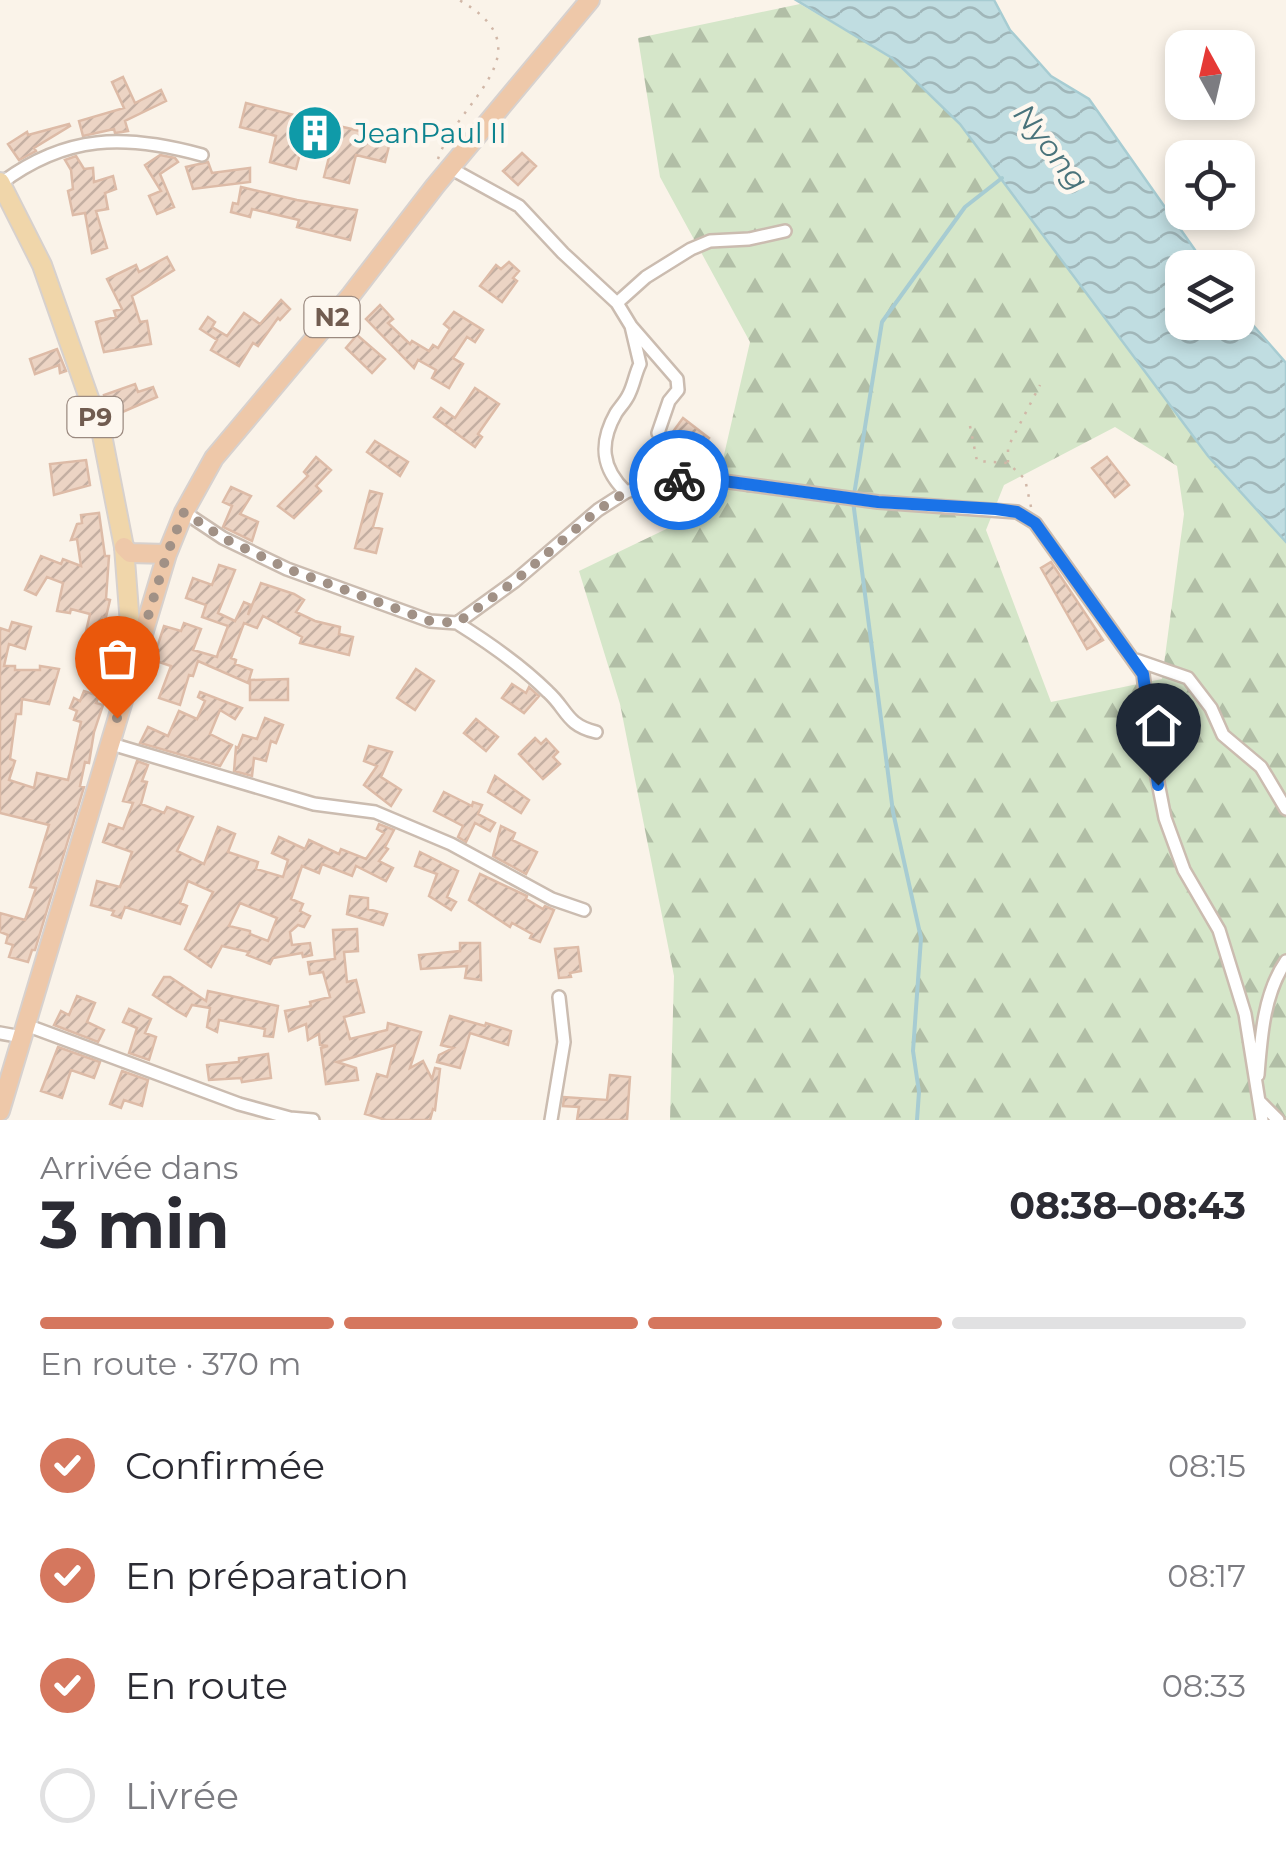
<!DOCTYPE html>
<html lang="fr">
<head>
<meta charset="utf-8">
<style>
	body { margin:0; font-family:Montserrat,sans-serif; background:#f2f2f3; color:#2b2b33; height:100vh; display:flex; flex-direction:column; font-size:38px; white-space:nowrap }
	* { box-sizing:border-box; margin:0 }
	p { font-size:32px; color:#7c7c81 }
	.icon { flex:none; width:55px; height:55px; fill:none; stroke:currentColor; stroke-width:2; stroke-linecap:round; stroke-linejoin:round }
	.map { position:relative; height:1120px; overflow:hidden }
	.side { display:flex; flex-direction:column; background:#fff; flex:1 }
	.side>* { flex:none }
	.needle { width:65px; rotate:352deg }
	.controls { position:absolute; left:1165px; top:30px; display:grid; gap:20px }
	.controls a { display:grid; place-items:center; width:90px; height:90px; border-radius:20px; background:#fff; box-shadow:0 5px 15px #0003; font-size:50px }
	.pin { position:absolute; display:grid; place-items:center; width:85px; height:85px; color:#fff; margin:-102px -42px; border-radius:50% 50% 50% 0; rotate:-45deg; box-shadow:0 0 10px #0007 }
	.pin .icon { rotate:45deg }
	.courier { position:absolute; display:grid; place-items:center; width:100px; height:100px; margin:-50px; border:8px solid #1a73e8; border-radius:50%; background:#fff; color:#222; box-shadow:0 2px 12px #0007 }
	.headline em { font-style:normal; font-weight:700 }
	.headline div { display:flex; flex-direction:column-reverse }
	.headline { display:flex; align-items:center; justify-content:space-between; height:170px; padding:0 40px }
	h1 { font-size:65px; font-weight:700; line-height:75px }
	.bar { display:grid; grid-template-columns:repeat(4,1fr); gap:15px 10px; align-content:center; height:120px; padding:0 40px }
	.bar i { height:12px; border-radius:8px; background:#e1e1e2 }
	.bar .on { background:#d5775e }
	.bar p { grid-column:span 4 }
	ol { padding:0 40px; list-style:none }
	li { display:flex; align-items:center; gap:30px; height:110px }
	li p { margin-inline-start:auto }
	li .icon { padding:10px; border-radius:50%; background:#d5775e; color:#fff; stroke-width:4 }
	li:last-child { color:#7c7c81 }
	li i { width:55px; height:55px; border:5px solid #e1e1e2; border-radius:50% }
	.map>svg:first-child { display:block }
</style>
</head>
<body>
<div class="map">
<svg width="1286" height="1120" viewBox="0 0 1286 1120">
	<defs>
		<pattern id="forest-firs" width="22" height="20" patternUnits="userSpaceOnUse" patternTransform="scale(2.5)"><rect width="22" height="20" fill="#d5e6c9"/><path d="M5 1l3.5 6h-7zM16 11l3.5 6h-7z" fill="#b1bea6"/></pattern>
		<pattern id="water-waves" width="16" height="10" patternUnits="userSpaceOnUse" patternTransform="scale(2.5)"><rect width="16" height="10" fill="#c0dde1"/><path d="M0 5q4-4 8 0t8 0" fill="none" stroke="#a0b6b9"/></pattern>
		<pattern id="building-hatch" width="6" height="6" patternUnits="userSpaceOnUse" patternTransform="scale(2.5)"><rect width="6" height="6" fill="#ecd4c4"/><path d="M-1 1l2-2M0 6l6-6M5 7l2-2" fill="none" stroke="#c4afa2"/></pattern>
	</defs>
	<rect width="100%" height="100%" fill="#faf3e9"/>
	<path fill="url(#forest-firs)" fill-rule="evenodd" d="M800,4l92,54 68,66 248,332 78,86v578h-616l4,-144 -54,-272 -41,-133 133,-64 38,-165 -90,-165 -22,-139zM1115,427l62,39 7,48 -22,165 -111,23 -65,-172 18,-45z"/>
	<path fill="url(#water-waves)" stroke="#a7ccd2" stroke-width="2.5" d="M796,0h198l16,30 41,46 38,23 118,168 -25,1v54h56v-14l48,55v179l-78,-86 -248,-332 -68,-66z"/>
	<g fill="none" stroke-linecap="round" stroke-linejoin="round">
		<path stroke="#a7ccd2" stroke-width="4" d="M917,1120l2,-28 -6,-41 8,-113 -28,-126 -40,-311 29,-179 83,-115 37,-29"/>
	</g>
	<path fill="url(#building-hatch)" stroke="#ddbba7" stroke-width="2.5" fill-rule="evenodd" d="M123,77l12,26 26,-13 5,11 -41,20 3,10 -13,2 -1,-4 -31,7 -4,-15 45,-13 -12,-26z
		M246,103l56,14 1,-5 29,7 -2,5 61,14 -6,24 -29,-7 -7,28 -25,-6 6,-24 -28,-7 -6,23 -26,-7 6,-26 -36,-9z
		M69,124l1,2 -36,22 2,3 -17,9 -11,-16 19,-12 1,3z
		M522,153l14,13 -18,19 -15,-14z
		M160,155l15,3 3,4 -18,12 14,33 -17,7 -8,-18 12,-5 -16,-26z
		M76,156l8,13 9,-1 1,14 19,-6 3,13 -11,4 3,16 -12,2 11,37 -15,5 -7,-40 -12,2 -5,-24 5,-2 -2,-19 -6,-10z
		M208,162l4,11 38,-5v14l-57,7 -7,-22z
		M241,187l56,13 60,10 -7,30 -53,-13 2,-7 -47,-11 -2,8 -19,-5 2,-9 5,1z
		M167,257l7,13 -42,26 8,26 7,-1 4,23 -47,8 -8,-30 20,-5 -2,-6 8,-2 -15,-30 29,-14 3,7z
		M509,262l10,9 -6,7 4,3 -15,21 -22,-16 16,-21 5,4z
		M281,300l9,9 -10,11 -2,-2 -20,28 -5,-3 -14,23 -28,-16 6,-10 -17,-11 8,-12 7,5 -3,5 15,9 17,-23 16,11z
		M380,305l13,14 -5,4 22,21 2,-3 17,10 4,-6 5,3 12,-19 -6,-5 10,-12 29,18 -8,12 -8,-5 -14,21 10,6 -14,24 -17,-10 4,-8 -18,-10 -4,8 -48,-49z
		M357,335l28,24 -13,14 -26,-25z
		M57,349l9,22 -6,2 -1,-8 -24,9 -5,-15z
		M135,384l3,8 15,-5 4,10 -46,20 -7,-22z
		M475,388l24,16 -21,30 4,3 -7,10 -41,-30 7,-9 14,10z
		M683,418l26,20 -5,7 -10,-6 -11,14 3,2 -5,8 -9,-7 -12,16 -8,1 -12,-9 10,-1z
		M375,441l33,21 -8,14 -33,-24z
		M316,457l15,13 -15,16 5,5 -27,27 -16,-12 30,-30 -4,-4z
		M1107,457l22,28 -14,12 -23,-29z
		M86,460l4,25 -36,10 -4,-31z
		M231,487l20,9 -11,18 18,8 -6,19 -29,-14 9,-21 -9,-4z
		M370,491l12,3 -9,33 9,2 -6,24 -21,-5z
		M99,513l6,43h4l-3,43 4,1 -4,17h-4l-2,25 -16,-2 6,-26 -19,-5 -1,4 -13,-2 6,-28 -16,-6 -11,18 -11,-5 16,-34 20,8 2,-5 18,7 -4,-27 -6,1 6,-16 5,-1 -1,-8z
		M1051,562l52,78 -16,9 -46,-81z
		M219,565l16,5 -17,43 17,8 9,-19 7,3 -3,10 13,-32 33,11 10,6 -8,12 19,9 25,6 -1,7 14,3 -4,18 -49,-12 2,-6 -39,-21 -6,12 -13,-5 -13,35 5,2 -1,4 17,6 -4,13 -50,-22 -5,15 -4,-1 -9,30 -21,-7 12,-32 -18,-6 11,-34 17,5 3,-8 17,6 -8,21 24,7 1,-4 10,-27 -26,-9 4,-12 -20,-7 7,-20 19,7z
		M12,622l19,5 -6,22 -16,-5 -5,22h11v4h25v-4l19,3 -10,35 -27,-5 -1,15h-5l-6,45 5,2 -6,19 25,8 3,-15 31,7 13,-58 -7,-2 3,-9 -7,-3 4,-10 6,3 4,-10 15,5 -3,7 7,2 -9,27 -5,31 -4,-1 -5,24 4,1 -49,163h-3l-4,12 -19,-5 4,-12 -7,-2 2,-8 -8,-3v-19l25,7 11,-32 -6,-1 19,-62 -49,-12v-185l9,3z
		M416,669l18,12 -19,29 -18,-12z
		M288,679v21h-38v-20z
		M512,684l14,9 3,-6 10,9 -15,17 -22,-15z
		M200,692l42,16 -7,11 -15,-9 -10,24 22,11 -12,21 -80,-23 8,-16 20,9 11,-25 18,8 8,-18 -7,-4z
		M265,718l18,7 -7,18 -5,-2 -5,20 -12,-3 -2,18 -18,-5 2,-24 2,1 5,-13 14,4z
		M476,719l22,18 -12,14 -22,-18z
		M535,738l6,6 5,-5 12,13 -5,5 7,7 -17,15 -24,-25z
		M369,746l23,6 -11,25 20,13 -10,16 -27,-21 13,-19 -13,-5z
		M137,761l11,4 -6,16 5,1 -6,22 23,9 3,-6 26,10 -16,34 27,13 14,-37 17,7 -7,18 30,10 -2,7 27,8 5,-17 -16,-7 7,-16 26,12 4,-9 30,14 2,-5 25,10 18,-26 -7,-4 2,-5 15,6 -9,17 3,2 -9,12 14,7 -7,13 -30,-15 -4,10 -30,-12 -3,9 -17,-7 -11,33 12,5 -3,7 10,5 -6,11 -6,-2 -8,7 2,13 18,-2 2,12 -9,2 -1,-4 -29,5 -3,6 -23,-9 2,-3 -27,-6 -11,21 -26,-18 28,-57 -25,-11 -8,22 7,3 -7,18 -55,-17 -4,11 -9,-3 2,-4 -23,-6 6,-24 23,6 12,-35 -29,-10 6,-18 14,5 10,-26 -10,-2zM240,903l37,15 -9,23 -18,-7v-3l-21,-5z
		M495,776l34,24 -8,13 -33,-21z
		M444,792l28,14 1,-4 9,3 -4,9 17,9 -5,8 -15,-8 -9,19 -8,-5 5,-11 -29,-15z
		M501,826l14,7 -3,7 25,12 -11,22 -33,-18z
		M420,852l38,19 -11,26 9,5 -5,8 -22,-14 8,-22 -22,-8z
		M480,874l47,22 -1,3 17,10 2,-3 9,4 -14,32 -10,-4 2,-4 -20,-11 -2,4 -41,-27z
		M350,896l18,2v11l19,5 -4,11 -36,-11z
		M357,929l1,22 -14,1 3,30 9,-2 8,32 -20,5 6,22 37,-9 1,-7 33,9 -11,36 13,-7 9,18 3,-11 5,1 -5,41 -2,-1 -3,11h-44l-21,-6 12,-40 10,3 8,-32 -58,17 19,6 2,12 -32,4 -5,-36 7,-2 -8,-1 -1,-11 -11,6 -2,-16 -17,7 -4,-20 26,-5 -1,-4 20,-5 -7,-25 -13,2 -2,-12 27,-3 -2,-29z
		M460,943h20l1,37 -16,-2 2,-12 -46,3 -2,-14 41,-4z
		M578,947l3,24 -11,2 1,4 -12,1 -4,-29z
		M164,977h6l36,24 2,-10 70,15 -5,31 -9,-1 1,-7 -46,-9 -2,12 -10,-5 3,-19 -18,-3 -6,11 -9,-5 -24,-16z
		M77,996l18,7 -8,19 17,8 -6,12 -44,-17 7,-14 8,4z
		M129,1009l22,10 -6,14 11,4 -7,23 -20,-7 8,-25 -14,-6z
		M450,1016l35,10 1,-3 25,8 -3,14 -38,-12 -10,35 -23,-6 2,-7 14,-7 -12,-3z
		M58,1047l42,15 -6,16 -23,-8 -9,28 -21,-7z
		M268,1054l3,24 -29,4 -1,-4 -32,2 -2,-15 32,-3v-4z
		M122,1071l26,9 -6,26 -18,-6 -3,8 -11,-4z
		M610,1075l20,2 -3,43h-50l2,-13 -16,-1 1,-9 43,3z"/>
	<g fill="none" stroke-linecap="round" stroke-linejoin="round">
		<g stroke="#cbbcb0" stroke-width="16">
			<path id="minor" d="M450,168l69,38 44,47 54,50 14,23 9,38c-5,10 -6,20 -11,30 -3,7 -9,13 -13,19 -17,30 -15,55 10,79
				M0,184c66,-50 125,-50 202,-29
				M617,303l29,-26 45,-28 19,-8 39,-2 36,-8
				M631,326l46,53 1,11 -9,11 -11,32
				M184,512l39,26 64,31 143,52 27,2 58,-42 83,-71 28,-18 29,-10 60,-2 163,22 139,10 18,11 108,151 9,78 13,66 19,52 35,60 26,84 17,106
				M457,623c32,20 64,42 91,69 19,17 18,33 48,40
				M1136,660l52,18 23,30 12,27 38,32 25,42
				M108,743l206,61 61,8 76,32 101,55 32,11
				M26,1025l213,79 51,14 23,2
				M0,1033l22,4
				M1258,1075c3,-39 6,-82 28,-114
				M1260,1102l18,18
				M551,1120l13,-78 -5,-45"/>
		</g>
		<g stroke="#d7d1ce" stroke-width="22">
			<path id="primary" d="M0,182l42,83 60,170 22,112 9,116"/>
		</g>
		<g stroke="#d7d1ce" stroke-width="22">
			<path id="trunk" d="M124,547l6,6 37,1
				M0,1111l167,-557 17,-42 30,-54 137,-163 84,-109 155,-186"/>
		</g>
		<path stroke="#d1b7a7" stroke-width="2.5" stroke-dasharray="2.5 8" stroke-linecap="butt" d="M438,159c19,-58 112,-108 21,-159
			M970,426l7,35 30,2
			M1031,507l-6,-28 -17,-16v-16l32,-62"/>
		<use href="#minor" stroke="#fff" stroke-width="11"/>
		<use href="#primary" stroke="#f0d6aa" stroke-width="18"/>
		<use href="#trunk" stroke="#eec8a9" stroke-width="18"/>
	</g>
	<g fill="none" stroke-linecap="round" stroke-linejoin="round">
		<path stroke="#a19186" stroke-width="10" stroke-dasharray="0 18" d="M117,718l50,-164 17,-42 39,26 65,31 142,52 27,2 58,-42 83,-71 28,-18 29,-10 24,-2"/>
		<path stroke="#1a73e8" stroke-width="12" d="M679,480h37l162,22 118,7 21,3 18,11 108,151 15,111"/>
	</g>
	<defs>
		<g id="building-disc" transform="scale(2.875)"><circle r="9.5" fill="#0f9aa8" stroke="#fdf7ef"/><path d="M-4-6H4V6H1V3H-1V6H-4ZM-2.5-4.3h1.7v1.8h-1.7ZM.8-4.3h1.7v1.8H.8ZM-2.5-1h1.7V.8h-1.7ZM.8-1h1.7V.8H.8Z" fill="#fff"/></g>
	</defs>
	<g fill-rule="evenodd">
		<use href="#building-disc" x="315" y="133"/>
	</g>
	<g text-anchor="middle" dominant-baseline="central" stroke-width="9" stroke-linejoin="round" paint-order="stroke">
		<g fill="#fdf7ef" stroke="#9b8a80" stroke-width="2.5">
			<rect x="304.5" y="297" width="55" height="40" rx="8"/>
			<rect x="67.5" y="397" width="55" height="40" rx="8"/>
		</g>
		<g font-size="25" font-weight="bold" fill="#715c50">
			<text x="332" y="317">N2</text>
			<text x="95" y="417">P9</text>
		</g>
		<g font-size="28" fill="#0d838f" stroke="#fdf7ef" text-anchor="start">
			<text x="354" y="133">JeanPaul II</text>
		</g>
		<g font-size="30" font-style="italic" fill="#49737b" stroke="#fdf7ef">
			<text transform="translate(1051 147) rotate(52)">Nyong</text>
		</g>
	</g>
</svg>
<div class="controls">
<a><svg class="needle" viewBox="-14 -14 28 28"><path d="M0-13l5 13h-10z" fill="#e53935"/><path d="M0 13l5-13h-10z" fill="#7c7c81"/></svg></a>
<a><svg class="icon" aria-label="locate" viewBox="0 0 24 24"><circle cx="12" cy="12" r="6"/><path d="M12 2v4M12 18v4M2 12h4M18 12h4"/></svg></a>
<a><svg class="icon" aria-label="layers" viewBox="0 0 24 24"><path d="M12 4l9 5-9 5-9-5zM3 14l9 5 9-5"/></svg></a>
</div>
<div class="pin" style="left:117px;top:718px;background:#ea580c"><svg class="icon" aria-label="bag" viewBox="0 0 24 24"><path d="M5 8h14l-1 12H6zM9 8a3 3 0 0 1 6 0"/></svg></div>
<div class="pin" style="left:1158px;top:785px;background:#1f2937"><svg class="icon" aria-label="home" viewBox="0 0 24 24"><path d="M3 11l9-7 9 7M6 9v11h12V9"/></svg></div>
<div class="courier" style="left:679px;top:480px"><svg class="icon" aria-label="bike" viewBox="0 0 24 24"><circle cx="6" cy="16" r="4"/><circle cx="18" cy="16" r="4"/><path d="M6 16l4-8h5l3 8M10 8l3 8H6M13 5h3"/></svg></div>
</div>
<section class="side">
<div class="headline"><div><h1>3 min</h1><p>Arrivée dans</p></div><em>08:38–08:43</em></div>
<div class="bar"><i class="on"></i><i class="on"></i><i class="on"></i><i></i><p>En route · 370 m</p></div>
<ol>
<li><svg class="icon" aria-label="check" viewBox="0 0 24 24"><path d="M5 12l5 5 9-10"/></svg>Confirmée<p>08:15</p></li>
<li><svg class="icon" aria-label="check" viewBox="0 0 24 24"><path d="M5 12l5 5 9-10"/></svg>En préparation<p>08:17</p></li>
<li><svg class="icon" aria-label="check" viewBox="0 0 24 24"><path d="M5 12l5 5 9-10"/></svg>En route<p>08:33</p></li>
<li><i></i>Livrée</li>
</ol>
</section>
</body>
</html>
